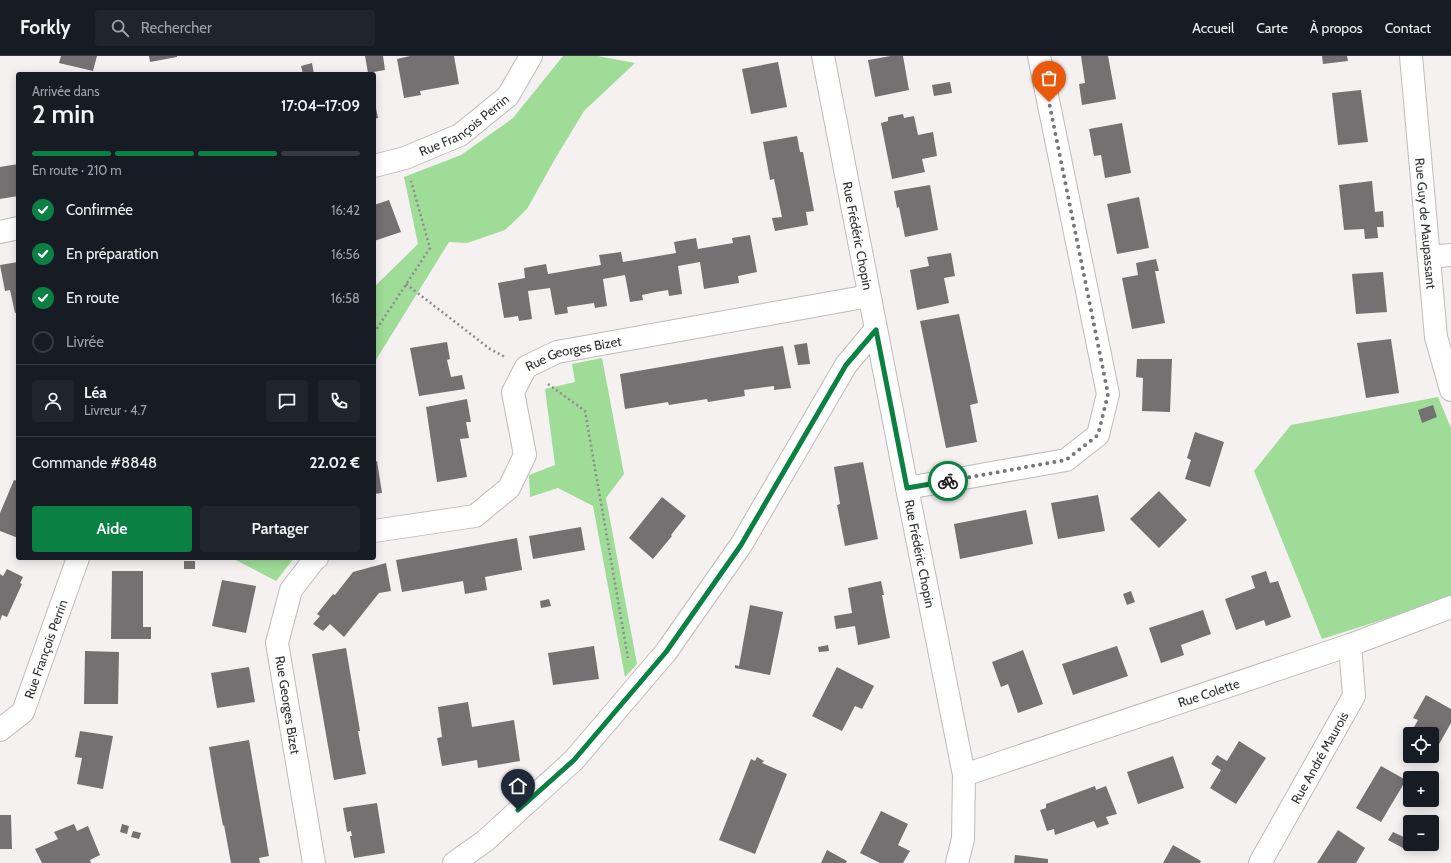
<!DOCTYPE html>
<html lang="fr">
<head>
<meta charset="utf-8">
<style>
	body { margin:0; font-family:Cabin,sans-serif; background:#20242c; color:#f1f3f6; height:100vh; display:flex; flex-direction:column; font-size:15px; white-space:nowrap }
	* { box-sizing:border-box; margin:0 }
	p { font-size:13px; color:#9ea1a6 }
	.icon { flex:none; width:22px; height:22px; fill:none; stroke:currentColor; stroke-width:2; stroke-linecap:round; stroke-linejoin:round }
	.map { position:relative; flex:1; overflow:hidden }
	.sheet { position:absolute; left:16px; top:16px; width:360px; height:488px; display:flex; flex-direction:column; background:#171b24; border-radius:4px; box-shadow:0 2px 10px #0003 }
	.sheet>* { flex:none }
	.fabs { position:absolute; left:1403px; top:671px; display:grid; gap:8px }
	.fabs a { display:grid; place-items:center; width:36px; height:36px; border-radius:4px; background:#171b24; box-shadow:0 2px 10px #0003; font-size:20px }
	.pin { position:absolute; display:grid; place-items:center; width:34px; height:34px; color:#fff; margin:-41px -17px; border-radius:50% 50% 50% 0; rotate:-45deg; box-shadow:0 0 4px #0007 }
	.pin .icon { rotate:45deg }
	.courier { position:absolute; display:grid; place-items:center; width:40px; height:40px; margin:-20px; border:3px solid #0b8043; border-radius:50%; background:#fff; color:#222; box-shadow:0 1px 5px #0007 }
	.headline em { font-style:normal; font-weight:600 }
	.headline div { display:flex; flex-direction:column-reverse }
	.headline { display:flex; align-items:center; justify-content:space-between; height:68px; padding:0 16px }
	h1 { font-size:26px; font-weight:600; line-height:30px }
	.bar { display:grid; grid-template-columns:repeat(4,1fr); gap:6px 4px; align-content:center; height:48px; padding:0 16px }
	.bar i { height:5px; border-radius:3px; background:#363941 }
	.bar .active { background:#0b8043 }
	.bar p { grid-column:span 4 }
	.line { display:flex; align-items:center; gap:10px; padding:0 16px; border-top:1px solid #363941 }
	.line div { flex:1 }
	.round { display:grid; place-items:center; flex:none; width:42px; height:42px; border-radius:4px; background:#20242c }
	ol { padding:0 16px; list-style:none }
	li { display:flex; align-items:center; gap:12px; height:44px }
	li p { margin-inline-start:auto }
	li .icon { padding:4px; border-radius:50%; background:#0b8043; color:#fff; stroke-width:4 }
	li:last-child { color:#9ea1a6 }
	li i { width:22px; height:22px; border:2px solid #363941; border-radius:50% }
	.primary-button { display:flex; gap:8px; margin-top:auto; padding:8px 16px }
	.primary-button a { flex:1; height:46px; border-radius:4px; background:#0b8043; color:#fff; font-size:16px; font-weight:600; line-height:46px; text-align:center }
	.primary-button a+a { background:#20242c; color:#f1f3f6 }
	header { display:flex; align-items:center; gap:24px; box-sizing:border-box; height:56px; padding:0 20px; background:#171b24; border-bottom:1px solid #363941 }
	header strong { font-size:19px }
	nav { display:flex; gap:22px; margin-inline-start:auto; font-size:14px }
	.search { width:280px; height:36px; background:#20242c; display:flex; align-items:center; gap:10px; box-sizing:border-box; padding:0 14px; border-radius:4px; color:#9ea1a6; font-size:15px }
	.map>svg:first-child { display:block }
</style>
</head>
<body>
<header>
<strong>Forkly</strong>
<div class="search"><svg class="icon" aria-label="search" viewBox="0 0 24 24"><circle cx="10" cy="10" r="6"/><path d="M15 15l6 6"/></svg>Rechercher</div>
<nav><a>Accueil</a><a>Carte</a><a>À propos</a><a>Contact</a></nav>
</header>
<div class="map">
<svg width="1451" height="807" viewBox="0 0 1451 807">
	<rect width="100%" height="100%" fill="#f5f1f1"/>
	<path fill="#9edc97" d="M563,0h35l37,7 -51,48 -29,48 -28,50 -22,21 -38,13 -18,-1 -75,121v-76l44,-43 -14,-67 57,-22 52,-37z
		M602,302l22,116 -18,24 31,166 -12,13 -32,-171 -35,-18 -28,9 -1,-22 26,-10 -10,-76 30,-7 -3,-18z
		M1438,341l13,31v170l-129,41 -68,-168 37,-46z
		M232,502h62l-18,23z"/>
	<path fill="#757172" d="M61,0h36l-4,15 -34,-8z
		M149,0h28v1l-27,5z
		M365,0h18l2,14 -17,3z
		M410,0h44l5,28 -39,7 1,4 -17,3 -7,-39z
		M891,0h12l6,34 -34,7 -7,-37z
		M1081,0h27l8,43 -34,6 -3,-21 6,-1z
		M1322,0h25l1,5 -25,3z
		M778,6l9,45 -36,7 -9,-45z
		M312,7l2,11h-11l-2,-8z
		M950,26l2,11 -18,3 -2,-11z
		M1361,34l7,52 -30,3 -6,-52z
		M374,42l4,20 -4,1z
		M903,58l1,4 10,-2 4,19 15,-3 4,24 -15,3 3,13 -33,7 -11,-56 7,-2v-4z
		M1122,67l9,50 -26,5 -4,-23 -7,1 -5,-27z
		M797,80l3,16h3l11,59 -8,1 2,13 -33,6 -3,-13 10,-1 -8,-38 -4,1 -7,-38z
		M18,108v32l-18,3v-32z
		M1372,125l3,31 8,-1 1,16h-7l1,11 -13,1 -1,-10 -20,1 -5,-45z
		M930,129l8,45 -33,7 -6,-30 -2,1 -3,-17z
		M1139,141l10,51 -32,6 -10,-50z
		M389,144l12,32 -27,9v-36z
		M750,179l7,37 -19,4 1,7 -35,6 -4,-27 -22,4 4,28 -13,2 -1,-6 -12,2 -14,3 1,5 -13,2 -5,-27 -22,4 4,27 -12,2 -1,-5 -27,4 1,6 -13,2 -5,-27 -22,3 4,28 -13,2 -1,-5 -14,2 -6,-35 27,-5 -1,-10 22,-4 2,10 53,-9 -2,-10 22,-3 2,10 53,-9 -2,-11 22,-4 2,11 35,-6 -1,-5z
		M951,197l4,23 -11,2 5,25 -32,7 -7,-40 19,-4 -2,-9z
		M1156,203l3,12h-4l10,52 -33,6 -10,-51 16,-3 -2,-12z
		M18,206v50l-3,1 -5,-23 -5,1 -5,-26z
		M1383,216l4,40 -31,2 -4,-40z
		M959,258l19,89 -8,2 7,37 -31,6 -26,-127z
		M1391,283l8,54 -33,5 -9,-55z
		M447,286l3,17 -3,1 4,17 11,-2 3,14 -46,7 -9,-48z
		M807,287l3,21 -12,1 -4,-20z
		M783,290l8,42 -17,2v-4l-30,4 1,6 -37,6 -1,-3 -38,6 -1,-3 -43,7 -5,-35z
		M1137,303h35l-2,53 -28,-1 1,-33 -7,-1z
		M467,343l4,23h-5l3,16 -9,1 7,38 -30,5 -11,-75z
		M1433,349l4,12 -15,6 -4,-13z
		M1195,376l29,10 -14,45 -25,-8 6,-19 -4,-2z
		M377,405l5,32 -8,1v-32z
		M863,406l15,77 -33,7 -8,-41 3,-1 -6,-37z
		M14,424l4,1v57l-18,-7v-18z
		M1159,435l28,29 -28,28 -29,-29z
		M1098,439l7,36 -47,8 -7,-36z
		M662,441l24,19 -15,19 1,1 -19,23 -24,-21z
		M1026,454l7,34 -73,15 -6,-35z
		M581,471l4,23 -52,9 -4,-23z
		M517,482l5,32 -37,7 2,13 -22,4 -2,-13 -61,11 -6,-32z
		M184,505h11v8h-11z
		M386,507l5,28 -12,2 -35,44 -14,-13 -7,7 -10,-7 7,-8 -3,-2 16,-20 2,1 18,-23z
		M7,513l16,8 -3,6 2,1 -15,33 -5,-2 -2,6v-47l3,2z
		M112,515h31v56h8v12h-40z
		M1266,515l4,12 8,-2 13,36 -25,9 -2,-6 -28,10 -11,-31 30,-11 -4,-12z
		M222,524l34,6 -10,47 -34,-7z
		M881,525l3,14h-2l8,43 -32,7 -3,-19 -19,3 -2,-13 18,-3 -4,-25z
		M1131,535l4,11 -8,3 -4,-11z
		M549,543l2,7 -10,2 -1,-7z
		M750,549l33,7 -13,63 -35,-7v-3l4,1z
		M1203,554l8,24 -30,11 3,10 -23,8 -12,-35z
		M828,589l1,6 -10,1 -1,-5z
		M594,590l5,33 -46,6 -5,-32z
		M1117,590l11,30 -55,19 -11,-31z
		M346,592l14,83h-2l8,43 -32,6 -22,-126z
		M1023,594l20,54 -25,9 -10,-29 -7,3 -9,-25z
		M85,595l34,1 -1,52h-34z
		M249,611l6,35 -38,6 -6,-35z
		M837,611l37,19 -12,23 -7,-3 -13,25 -30,-15z
		M1426,639l25,14v14l-21,37 -7,-4h9v-22h-22l8,-14 -5,-2z
		M468,646l4,25 42,-7 6,41 -42,7 -1,-8 -35,6 -5,-28 5,-1 -4,-30z
		M80,675l33,5 -10,53 -26,-5 5,-26 -7,-1z
		M1410,678v15l-6,-4z
		M249,684l20,116 -10,2 1,5h-29l-7,-38 -1,1 -7,-38 -7,-41z
		M1239,685l27,17 -30,46 -26,-16 11,-18 -10,-6 6,-9 10,6z
		M1173,700l11,32 -46,16 -11,-32z
		M757,701l7,4 -2,2 25,11 -32,80 -36,-14 32,-81 4,2z
		M1381,710l25,14 -25,42 -25,-14z
		M1095,730l1,4 10,-4 11,28 -11,3 3,7 -12,4 -3,-7 -39,14 -1,-6 -7,2 -7,-21 6,-2v-4z
		M377,747l8,50 -31,5 -4,-22h2l-1,-5 -4,1 -4,-24z
		M881,755l27,13 -10,21 12,6 -7,12h-23l-20,-10z
		M0,759h11l1,34h-12z
		M74,768l3,7 11,-5 12,29 -10,5 1,3h-49l-7,-14 23,-10 -4,-7z
		M122,768l7,2 -2,8 -7,-2z
		M1338,774l27,18 -9,15h-39z
		M133,775l8,2 -2,6 -8,-2z
		M1393,776l15,7 -5,9 -15,-8z
		M1173,789l28,16 -1,2h-37z
		M827,794l20,11 -1,2h-25z
		M1015,799l33,4v4h-34z"/>
	<g fill="none" stroke-linecap="round" stroke-linejoin="round">
		<g stroke="#bebbbb" stroke-width="24">
			<g id="street">
				<path id="s1" d="M823,0l84,432 57,287 -1,64 -6,24"/>
				<path id="s2" d="M1411,0l25,281 15,53"/>
				<path id="s3" d="M374,110l31,-8 55,-23 48,-39 23,-40"/>
				<path d="M0,176l18,-4"/>
				<path d="M1429,201l22,-2"/>
				<path d="M907,432l159,-28 32,-25 10,-41 -69,-338"/>
				<path id="s4" d="M374,475l101,-15 34,-28 16,-33 -12,-63 13,-25 31,-15 312,-56"/>
				<path id="s5" d="M0,674l23,-18 55,-154"/>
				<path id="s6" d="M964,719l386,-130 101,-38"/>
				<path d="M314,807l-37,-220 14,-53 23,-30 3,-2"/>
				<path d="M454,807l31,-22 89,-81 92,-108 75,-107 105,-180 30,-36"/>
				<path id="s7" d="M1260,807l94,-167 -4,-51"/>
			</g>
		</g>
		<path stroke="#8d8b8b" stroke-width="2.5" stroke-dasharray="2 3" stroke-linecap="butt" d="M406,228l84,65 15,8
			M374,277l56,-85 -19,-67
			M548,328l37,27 43,247"/>
		<use href="#street" stroke="#fff" stroke-width="22"/>
	</g>
	<g fill="none" stroke-linecap="round" stroke-linejoin="round">
		<path stroke="#777575" stroke-width="4" stroke-dasharray="0 7.2" d="M948,425l118,-21 32,-25 10,-41 -59,-292"/>
		<path stroke="#0b8043" stroke-width="5" d="M518,754l56,-50 92,-108 75,-107 105,-180 30,-35 31,158 41,-7"/>
	</g>
	<g text-anchor="middle" dominant-baseline="central" stroke-width="4" stroke-linejoin="round" paint-order="stroke">
		<g font-size="13" fill="#333232" stroke="#fff">
			<text stroke="none"><textPath href="#s3" startOffset="100">Rue François Perrin</textPath></text>
			<text stroke="none"><textPath href="#s2" startOffset="168">Rue Guy de Maupassant</textPath></text>
			<text stroke="none"><textPath href="#s1" startOffset="183">Rue Frédéric Chopin</textPath></text>
			<text stroke="none"><textPath href="#s4" startOffset="325">Rue Georges Bizet</textPath></text>
			<text stroke="none"><textPath href="#s1" startOffset="507">Rue Frédéric Chopin</textPath></text>
			<text stroke="none"><textPath href="#s5" startOffset="96">Rue François Perrin</textPath></text>
			<text stroke="none"><textPath href="#s6" startOffset="258">Rue Colette</textPath></text>
			<text transform="translate(288 649) rotate(81)">Rue Georges Bizet</text>
			<text stroke="none"><textPath href="#s7" startOffset="121">Rue André Maurois</textPath></text>
		</g>
	</g>
</svg>
<div class="fabs">
<a><svg class="icon" aria-label="locate" viewBox="0 0 24 24"><circle cx="12" cy="12" r="6"/><path d="M12 2v4M12 18v4M2 12h4M18 12h4"/></svg></a>
<a>+</a>
<a>−</a>
</div>
<div class="pin" style="left:1049px;top:46px;background:#ea580c"><svg class="icon" aria-label="bag" viewBox="0 0 24 24"><path d="M5 8h14l-1 12H6zM9 8a3 3 0 0 1 6 0"/></svg></div>
<div class="pin" style="left:518px;top:754px;background:#1f2937"><svg class="icon" aria-label="home" viewBox="0 0 24 24"><path d="M3 11l9-7 9 7M6 9v11h12V9"/></svg></div>
<div class="courier" style="left:948px;top:425px"><svg class="icon" aria-label="bike" viewBox="0 0 24 24"><circle cx="6" cy="16" r="4"/><circle cx="18" cy="16" r="4"/><path d="M6 16l4-8h5l3 8M10 8l3 8H6M13 5h3"/></svg></div>
<section class="sheet">
<div class="headline"><div><h1>2 min</h1><p>Arrivée dans</p></div><em>17:04–17:09</em></div>
<div class="bar"><i class="active"></i><i class="active"></i><i class="active"></i><i></i><p>En route · 210 m</p></div>
<ol>
<li><svg class="icon" aria-label="check" viewBox="0 0 24 24"><path d="M5 12l5 5 9-10"/></svg>Confirmée<p>16:42</p></li>
<li><svg class="icon" aria-label="check" viewBox="0 0 24 24"><path d="M5 12l5 5 9-10"/></svg>En préparation<p>16:56</p></li>
<li><svg class="icon" aria-label="check" viewBox="0 0 24 24"><path d="M5 12l5 5 9-10"/></svg>En route<p>16:58</p></li>
<li><i></i>Livrée</li>
</ol>
<div class="line" style="height:72px"><a class="round"><svg class="icon" aria-label="person" viewBox="0 0 24 24"><circle cx="12" cy="8" r="4"/><path d="M4 21q1-7 8-7t8 7"/></svg></a><div><b>Léa</b><p>Livreur · 4.7</p></div><a class="round"><svg class="icon" aria-label="chat" viewBox="0 0 24 24"><path d="M4 5h16v11H9l-5 4z"/></svg></a><a class="round"><svg class="icon" aria-label="phone" viewBox="0 0 24 24"><path d="M5 4h4l2 5-3 2q2 4 5 5l2-3 5 2v4C11 20 4 13 5 4z"/></svg></a></div>
<div class="line" style="height:52px"><div>Commande #8848</div><b>22.02 €</b></div>
<div class="primary-button"><a>Aide</a><a>Partager</a></div>
</section>
</div>
</body>
</html>
